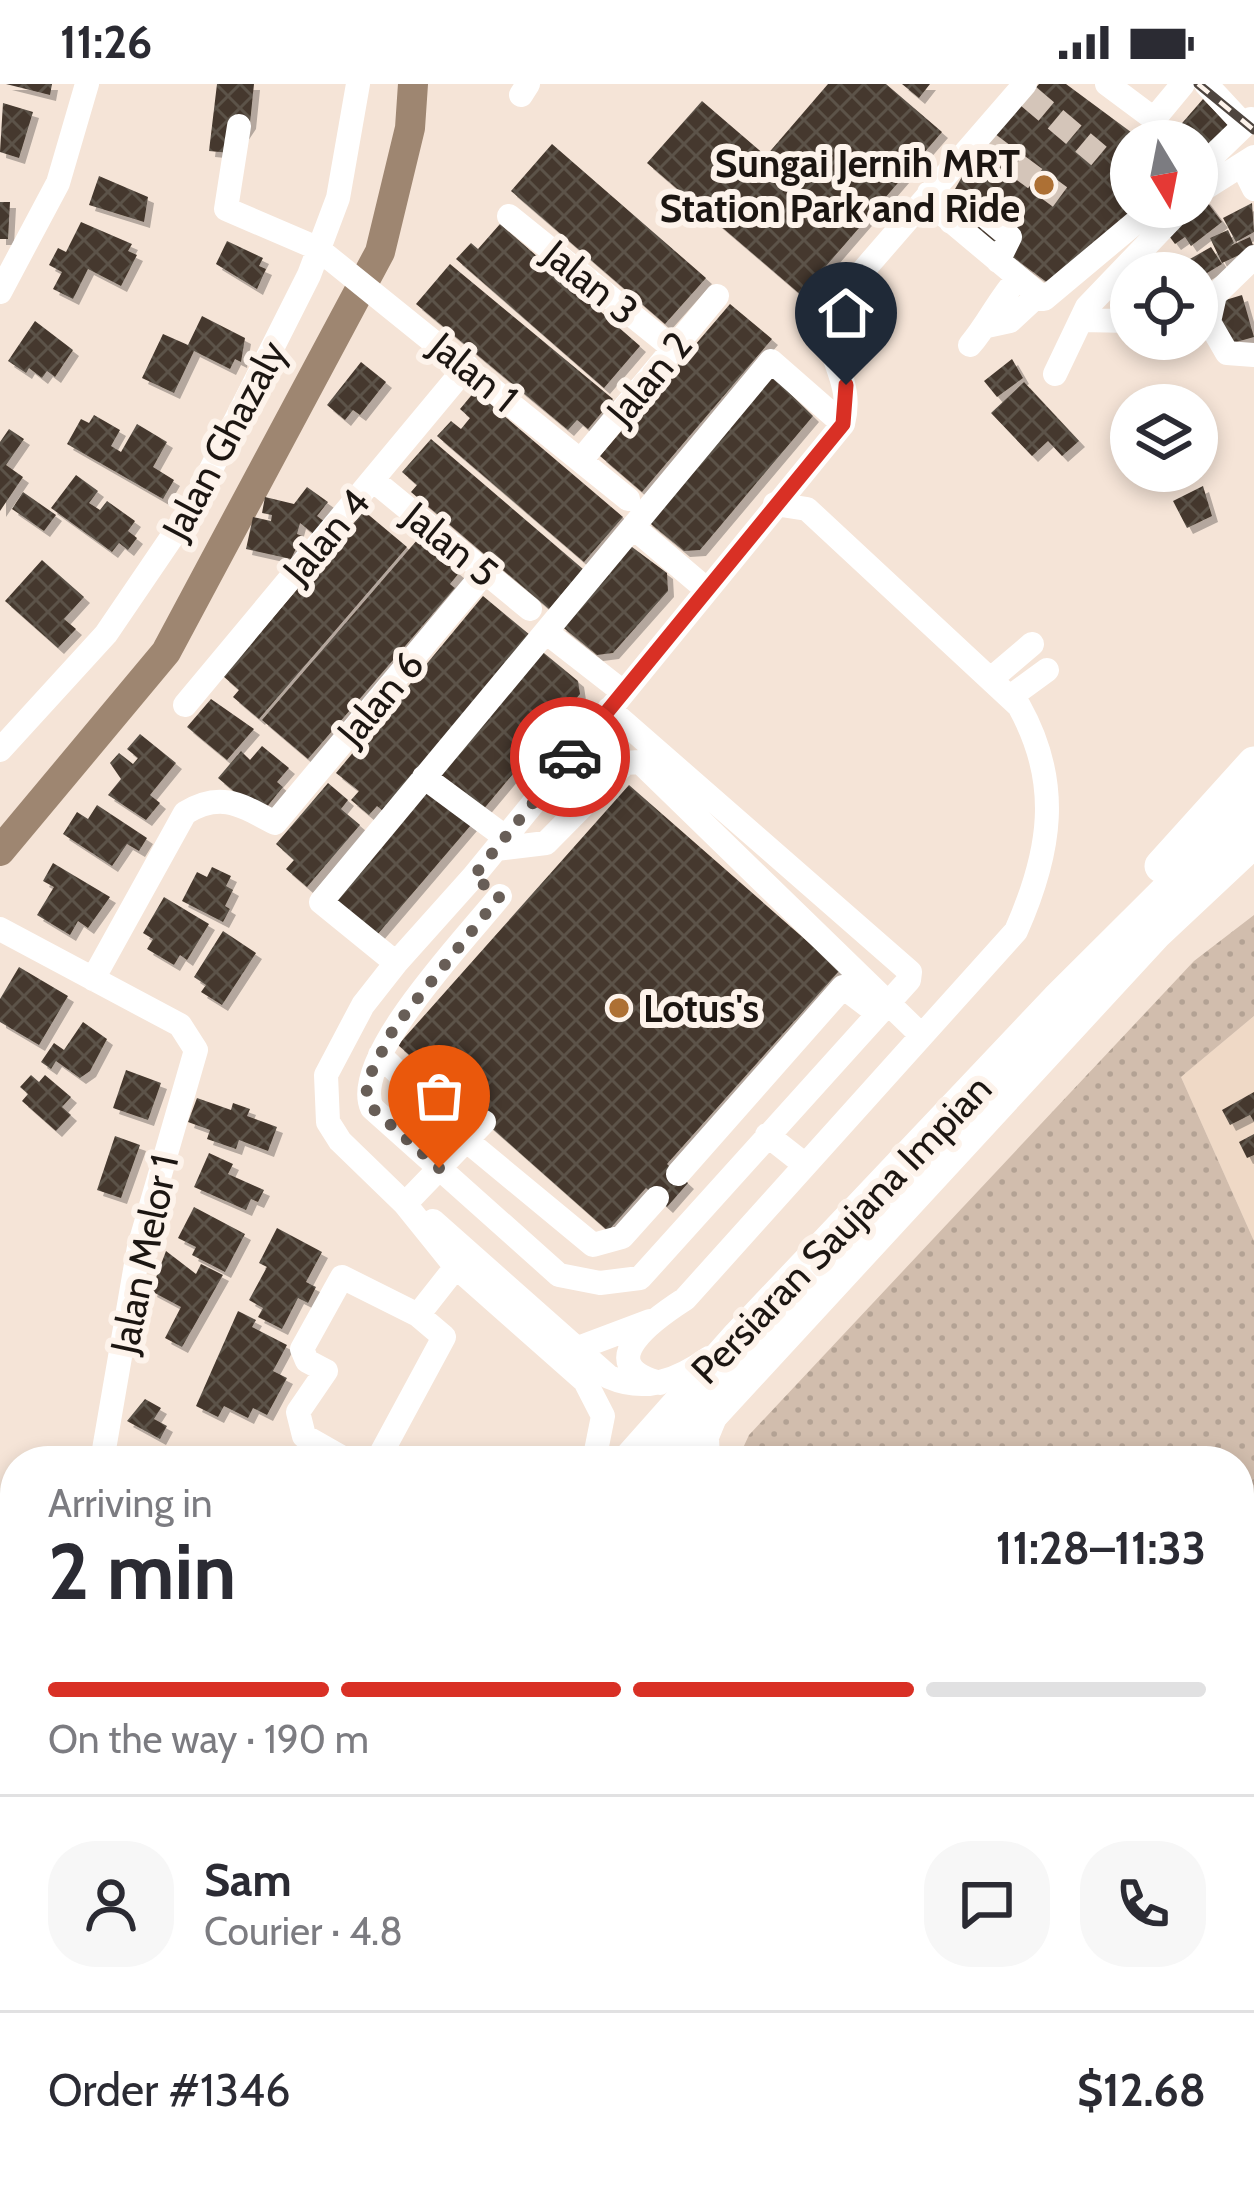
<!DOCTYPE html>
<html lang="en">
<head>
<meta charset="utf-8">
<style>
	body { margin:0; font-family:Cabin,sans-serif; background:#f7f7f7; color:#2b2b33; height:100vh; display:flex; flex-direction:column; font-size:45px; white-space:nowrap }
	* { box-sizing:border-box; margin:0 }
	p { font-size:39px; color:#7c7c81 }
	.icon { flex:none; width:66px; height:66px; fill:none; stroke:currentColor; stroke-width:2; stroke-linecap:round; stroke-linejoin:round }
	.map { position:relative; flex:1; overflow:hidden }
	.sheet { position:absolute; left:0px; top:1362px; width:1254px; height:744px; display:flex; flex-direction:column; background:#fff; border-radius:48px 48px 0 0; box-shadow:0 6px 18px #0003 }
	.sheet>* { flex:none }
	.needle { width:78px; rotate:170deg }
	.fabs { position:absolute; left:1110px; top:36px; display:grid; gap:24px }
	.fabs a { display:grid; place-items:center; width:108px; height:108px; border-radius:50%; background:#fff; box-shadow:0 6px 18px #0003; font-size:60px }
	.pin { position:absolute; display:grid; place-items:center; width:102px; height:102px; color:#fff; margin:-123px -51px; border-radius:50% 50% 50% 0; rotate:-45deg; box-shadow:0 0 12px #0007 }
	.pin .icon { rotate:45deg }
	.courier { position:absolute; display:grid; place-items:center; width:120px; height:120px; margin:-60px; border:9px solid #d93025; border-radius:50%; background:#fff; color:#222; box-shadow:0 3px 15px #0007 }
	.head em { font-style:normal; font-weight:800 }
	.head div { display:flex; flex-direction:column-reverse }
	.head { display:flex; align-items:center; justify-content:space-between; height:204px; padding:0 48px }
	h1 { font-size:78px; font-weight:800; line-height:90px }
	.bar { display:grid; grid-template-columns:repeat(4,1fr); gap:18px 12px; align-content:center; height:144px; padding:0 48px }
	.bar i { height:15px; border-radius:9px; background:#e1e1e2 }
	.bar .current { background:#d93025 }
	.bar p { grid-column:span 4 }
	.line { display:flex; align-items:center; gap:30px; padding:0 48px; border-top:3px solid #e1e1e2 }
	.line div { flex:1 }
	.round { display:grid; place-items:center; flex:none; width:126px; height:126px; border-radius:48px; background:#f7f7f7 }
	.status { display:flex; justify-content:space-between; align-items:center; height:84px; padding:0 60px; background:#fff; direction:ltr }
	.status svg { height:33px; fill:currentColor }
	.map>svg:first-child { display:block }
</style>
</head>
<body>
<div class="status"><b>11:26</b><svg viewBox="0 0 49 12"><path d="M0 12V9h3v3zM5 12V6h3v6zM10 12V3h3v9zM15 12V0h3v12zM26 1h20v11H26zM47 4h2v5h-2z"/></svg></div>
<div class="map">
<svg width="1254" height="2106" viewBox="0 0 1254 2106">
	<defs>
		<pattern id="grass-dots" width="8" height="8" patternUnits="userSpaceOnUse" patternTransform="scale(3)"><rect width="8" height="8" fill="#d1bdad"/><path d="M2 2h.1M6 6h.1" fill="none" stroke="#b3a294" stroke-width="1.8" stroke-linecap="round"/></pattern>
		<pattern id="building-cross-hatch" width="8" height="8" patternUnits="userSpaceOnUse" patternTransform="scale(3)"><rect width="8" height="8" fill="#44382d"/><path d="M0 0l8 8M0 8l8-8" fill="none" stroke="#5c5249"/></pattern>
		<filter id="shadow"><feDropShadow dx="6" dy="6" stdDeviation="0" flood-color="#0004"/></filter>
	</defs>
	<rect width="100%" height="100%" fill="#f5e4d7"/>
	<path fill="#efd9c6" d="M1254,932v225l-73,-164z"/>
	<path fill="url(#grass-dots)" d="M1254,831v101l-73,61 73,164v949h-537l-1,-15h523v-714h-502l12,-26 445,-474z"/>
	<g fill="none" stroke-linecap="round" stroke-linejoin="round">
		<path stroke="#9e8671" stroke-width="30" d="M0,767l166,-199 214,-400 30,-124 3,-44"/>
	</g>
	<path fill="url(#building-cross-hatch)" filter="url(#shadow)" d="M6,0h46l-2,11z
		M217,0h37l-4,39 -20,30 -21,-2z
		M828,0h58l56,48 -141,163 -154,-132 55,-62 64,55z
		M902,0h28l-11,14z
		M1039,0h27l77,57h-12v66h13l-92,79 -107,-79 24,-43z
		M1203,15l30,31 -36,31v-20l-36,-3 9,-1z
		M3,19l30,9 -14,46 -19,-6z
		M552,60l154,134 -41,46 -154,-133z
		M99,92l49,21 -4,25 -55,-17z
		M1204,114l18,24 -31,24 -6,-9 -10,7 -11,-15z
		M0,118h10l-2,37h-8z
		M1252,119l2,29 -18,10 -13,-24z
		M81,138l51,22 -4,7 9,4 -16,31 -33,-17 -15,30 -20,-10 9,-17 -13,-7 9,-17 8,4z
		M500,140l140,122 -36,42 -148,-129 15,-16 7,6z
		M1228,146l6,13 -4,3 20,-9 4,11 -32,15 -12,-25z
		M227,157l36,17 -4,8 7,3 -9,20 -41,-25z
		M1211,163l11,17 -25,15v-6h-18l-3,-6z
		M450,180l163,135 -25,30 -11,-9 -9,10 -152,-126z
		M1242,211l12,42 -32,9 -3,-44z
		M730,220l42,35 -130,153 -42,-36z
		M202,232l43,22 -4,24 -6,-3 -5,10 -36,-18 -20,42 -32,-15 21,-44 25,11z
		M35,237l38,29 -18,27 -8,-6 -5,7 -13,-10 -3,5 -18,-12z
		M1012,275l11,19 -26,19 -13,-16z
		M361,278l25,20 -26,33 -7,-5 -8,10 -18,-15z
		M770,290l43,42 -113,134 -16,1 -38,-31z
		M1024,298l55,59 -17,15 -14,-15 -16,15 -41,-43z
		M475,307l148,126 -39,45 -147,-126 14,-15 10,8 9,-11 -10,-9z
		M94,331l26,15 -9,16 10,6 16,-28 30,18 -14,25 21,13 -11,19 -96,-55 14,-25 8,4z
		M9,345l15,10 -18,26 17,12 -23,34v-69z
		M431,355l152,130 -34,40 -138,-117 6,-7 -15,-13z
		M76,391l22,16 -9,12 11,7 7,-9 28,20 -7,10 9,7 -9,12 -9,-7 -7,9 -61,-44z
		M1203,402l9,30 -25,12 -14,-27z
		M307,403l21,15 -11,14 8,6 -10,13 -15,-12 -3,11 5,2 -11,23 -45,-10 7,-32 18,4 1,-6 -10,-2 3,-16 29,7z
		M23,408l33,23 -12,16 -32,-22z
		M364,427l43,36 -148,172 -26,-22 6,-7 -16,-14z
		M418,455l41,34 -9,11 5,4 -147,171 -46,-39z
		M628,460l39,29 1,18 -55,62 -16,2 -37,-30z
		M42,476l42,37 -20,22 12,10 -18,19 -53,-47z
		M483,512l47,39 -147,176 -6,-5 -8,9 -18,-15 8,-9 -23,-18z
		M539,565l39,32 2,13 -98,117 -47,-39z
		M211,615l43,30 -27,31 -40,-33z
		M140,650l36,29 -26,32 10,8 -14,17 -38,-25 13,-16 -11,-16 9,-10 14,11 5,-6 -11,-9z
		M262,662l27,22 -12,14 6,5 -22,27 -43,-36 23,-27 9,9z
		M328,699l20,17 -7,9 19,16 -53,62 -21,-18 8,-9 -18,-16z
		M629,701l211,185 -173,194 21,19 -21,24 -21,-19 -38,43 -210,-186z
		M425,702l46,39 -94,110 -46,-38z
		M97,721l50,33 -8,13 -12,-7 -15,22 -49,-32 14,-22 11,7z
		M53,779l57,34 -22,31 -10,-7 -8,14 -33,-20 17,-28 -11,-6z
		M212,783l19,9 -5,10 7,4 -8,16 5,3 -7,13 -41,-21 15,-29 10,5z
		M164,813l45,27 -22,36 -7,-5 -6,10 -27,-16 6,-10 -10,-6z
		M223,847l33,22 -34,52 -21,-13 5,-7 -12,-8z
		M19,883l49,29 -29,49 -39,-23v-23z
		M83,938l24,17 -17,32 -10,7 -24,-17 -5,8 -10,-7 13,-19 10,7z
		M126,986l35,13 -13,37 -35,-12z
		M31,991l8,7 6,-7 26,22 -9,10 9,8 -15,16 -34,-30 6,-7 -8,-7z
		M1254,1008v30l-4,-7 -20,10 -8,-15z
		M197,1014l34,12 2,-7 17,6 -3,7 30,11 -9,24 -29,-11 -3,9 -29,-10 3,-9 -22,-8z
		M1254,1050v21l-7,3 -8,-16z
		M115,1052l25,9 -19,53 -24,-8z
		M209,1069l24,11 -5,10 36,16 -6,12 -7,-3 -5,11 -52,-23z
		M194,1123l51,27 -20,38 -33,-17 4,-8 -18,-9z
		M277,1144l45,24 -16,30 10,5 -8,16 -10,-5 -16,31 -24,-12 5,-9 -14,-8 18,-33 -8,-4z
		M166,1167l30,23 5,-10 22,11 -41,72 -17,-9 16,-31 -30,-16z
		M238,1227l18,9 -4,7 35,18 -14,26 14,7 -20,37 -14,-7 -5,10 -24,-12 -6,11 -22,-11z
		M145,1315l16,9 -7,11 13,7 -7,13 -33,-18z
		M139,1363l40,13v1h-45z
		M242,1367l13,7 12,3h-31z
		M379,2091h27l32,15h-65z
		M515,2091h74l34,15h-75z"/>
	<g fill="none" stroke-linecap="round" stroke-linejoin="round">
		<path stroke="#d4c5b9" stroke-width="24" stroke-dasharray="24 12" stroke-linecap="butt" d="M1028,12l71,60
			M987,59l73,54"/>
		<path stroke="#fff" stroke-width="24" d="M1107,0l47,35 29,-35
			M1206,0l38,41
			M521,11l7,-11
			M239,42l-13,83 91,39 311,251
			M1242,81l12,24
			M1197,87l54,-52
			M929,109l15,22 100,84 110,-92
			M1197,109l57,-36
			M509,132l165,133
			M951,138l2,-15 15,-5 42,35 -12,24
			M1254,173l-39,38 -6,27 18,31 27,2
			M0,208l58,-109 29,-99
			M1082,236l49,1
			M987,242l23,-5 28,-26
			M970,261c19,-22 28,-45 48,-67
			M1055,290l32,-67 96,-100
			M581,376l136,-164
			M373,396l157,129
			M633,443l73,62
			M546,548l77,60
			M991,595l41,-35
			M1010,613l37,-27
			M185,621l282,-339
			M0,666l106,-116 85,-125 118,-234 29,-77 20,-114
			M424,693l81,60
			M496,765l50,-6 79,-80 15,-1 279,271
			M500,812c-32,40 -151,164 -128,212l187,167 41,8 40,-5 269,-298 1,-8 -301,-263
			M0,845l180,96 16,25 -57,197 -37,214
			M396,879l-75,-61 450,-541 72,63
			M93,895l92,-166c36,-22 56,-8 90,10l210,-251
			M380,971l86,85 127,105 29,-8 35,-39
			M767,1051l37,29
			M678,1090l165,-187 33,25
			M405,1120l79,-82
			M433,1137l176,156c37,16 69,3 100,-19
			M418,1231l48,-61
			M565,1269l85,-32
			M660,1299c-72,-19 -3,-66 25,-84l331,-368c35,-79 46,-148 3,-225l-212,-197 -32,-5
			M348,1377l-44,-25 -6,-24 28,-41 -19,-10 -5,-12 40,-72 76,38 26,22 -67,124
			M594,1377l9,-45 -18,-35 -130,-115 -50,-62 -65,-63 -12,-19 -2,-47 37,-70 33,-42 77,-86 370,-453c13,-52 -27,-66 -7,-122l189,-218
			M708,1377l-1,-24 9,-22
			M0,1506l15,2
			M0,1692l15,-23
			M0,1894l15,15
			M472,2091l33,15
			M652,2091l2,15
			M685,2091l1,15
			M40,2106l14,-15
			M210,2106l8,-15
			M347,2106l7,-15"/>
		<path stroke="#fff" stroke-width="33" d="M1161,782l93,-103
			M628,1377l111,-125 318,-336 197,-196
			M669,1377l486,-527 99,-93
			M257,2106l7,-15
			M287,2106l7,-15"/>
		<g stroke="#4e453f" stroke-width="9">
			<path id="rail" d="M1198,0l56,46"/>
		</g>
		<use href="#rail" stroke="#fdf3eb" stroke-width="4.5" stroke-dasharray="14" stroke-linecap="butt"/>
	</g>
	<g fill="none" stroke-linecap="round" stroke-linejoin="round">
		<path stroke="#685e57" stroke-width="12" stroke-dasharray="0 21.6" d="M439,1084l-67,-60 -7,-23 29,-57 106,-132 -27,-19 97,-120"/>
		<path stroke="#d93025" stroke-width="15" d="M570,673l273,-333 3,-39"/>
	</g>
	<g fill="#ad7034" stroke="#fdf3eb" stroke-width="4.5">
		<circle cx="1044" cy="101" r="12"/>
		<circle cx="619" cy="924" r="12"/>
	</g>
	<g text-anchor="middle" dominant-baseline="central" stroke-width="12" stroke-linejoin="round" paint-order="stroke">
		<g font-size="39" font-weight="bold" fill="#1c1612" stroke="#fdf3eb" text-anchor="end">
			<text x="1020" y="79">Sungai Jernih MRT<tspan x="1020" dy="45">Station Park and Ride</tspan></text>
			<text x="643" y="924" text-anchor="start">Lotus's</text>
		</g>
		<g font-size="39" fill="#1c1612" stroke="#fdf3eb">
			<text transform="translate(591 198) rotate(39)">Jalan 3</text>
			<text transform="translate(474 288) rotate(39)">Jalan 1</text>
			<text transform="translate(649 294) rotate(-50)">Jalan 2</text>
			<text transform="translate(224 356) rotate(-62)">Jalan Ghazaly</text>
			<text transform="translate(326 452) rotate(-50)">Jalan 4</text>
			<text transform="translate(451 460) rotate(39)">Jalan 5</text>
			<text transform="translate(380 614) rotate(-50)">Jalan 6</text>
			<text transform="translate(841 1145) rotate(-46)">Persiaran Saujana Impian</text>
			<text transform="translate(144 1170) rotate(-78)">Jalan Melor 1</text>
		</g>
	</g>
</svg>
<div class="fabs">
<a><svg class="needle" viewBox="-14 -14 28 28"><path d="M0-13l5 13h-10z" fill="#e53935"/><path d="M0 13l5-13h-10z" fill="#7c7c81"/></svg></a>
<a><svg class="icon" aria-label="locate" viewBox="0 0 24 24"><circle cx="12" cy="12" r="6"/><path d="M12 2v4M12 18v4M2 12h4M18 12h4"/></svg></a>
<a><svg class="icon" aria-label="layers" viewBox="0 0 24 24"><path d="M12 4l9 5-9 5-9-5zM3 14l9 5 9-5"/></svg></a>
</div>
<div class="pin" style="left:439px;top:1084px;background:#ea580c"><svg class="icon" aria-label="bag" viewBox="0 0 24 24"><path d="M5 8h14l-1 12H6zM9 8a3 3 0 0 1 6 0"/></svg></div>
<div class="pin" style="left:846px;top:301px;background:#1f2937"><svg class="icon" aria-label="home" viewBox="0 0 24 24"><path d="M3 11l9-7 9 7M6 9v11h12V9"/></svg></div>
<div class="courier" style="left:570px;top:673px"><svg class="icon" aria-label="car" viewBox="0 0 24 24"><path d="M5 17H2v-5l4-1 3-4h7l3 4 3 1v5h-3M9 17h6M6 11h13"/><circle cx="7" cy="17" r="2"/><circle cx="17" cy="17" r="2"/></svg></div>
<section class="sheet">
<div class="head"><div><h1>2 min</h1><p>Arriving in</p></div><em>11:28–11:33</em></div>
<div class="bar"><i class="current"></i><i class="current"></i><i class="current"></i><i></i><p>On the way · 190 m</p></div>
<div class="line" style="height:216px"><a class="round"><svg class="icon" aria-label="person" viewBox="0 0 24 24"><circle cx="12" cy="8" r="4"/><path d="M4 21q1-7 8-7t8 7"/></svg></a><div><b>Sam</b><p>Courier · 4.8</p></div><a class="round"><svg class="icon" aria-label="chat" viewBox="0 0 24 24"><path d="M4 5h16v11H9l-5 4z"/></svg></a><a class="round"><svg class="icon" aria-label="phone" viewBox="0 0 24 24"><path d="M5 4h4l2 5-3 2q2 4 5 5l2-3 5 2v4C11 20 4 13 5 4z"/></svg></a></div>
<div class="line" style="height:156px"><div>Order #1346</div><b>$12.68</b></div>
</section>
</div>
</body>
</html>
